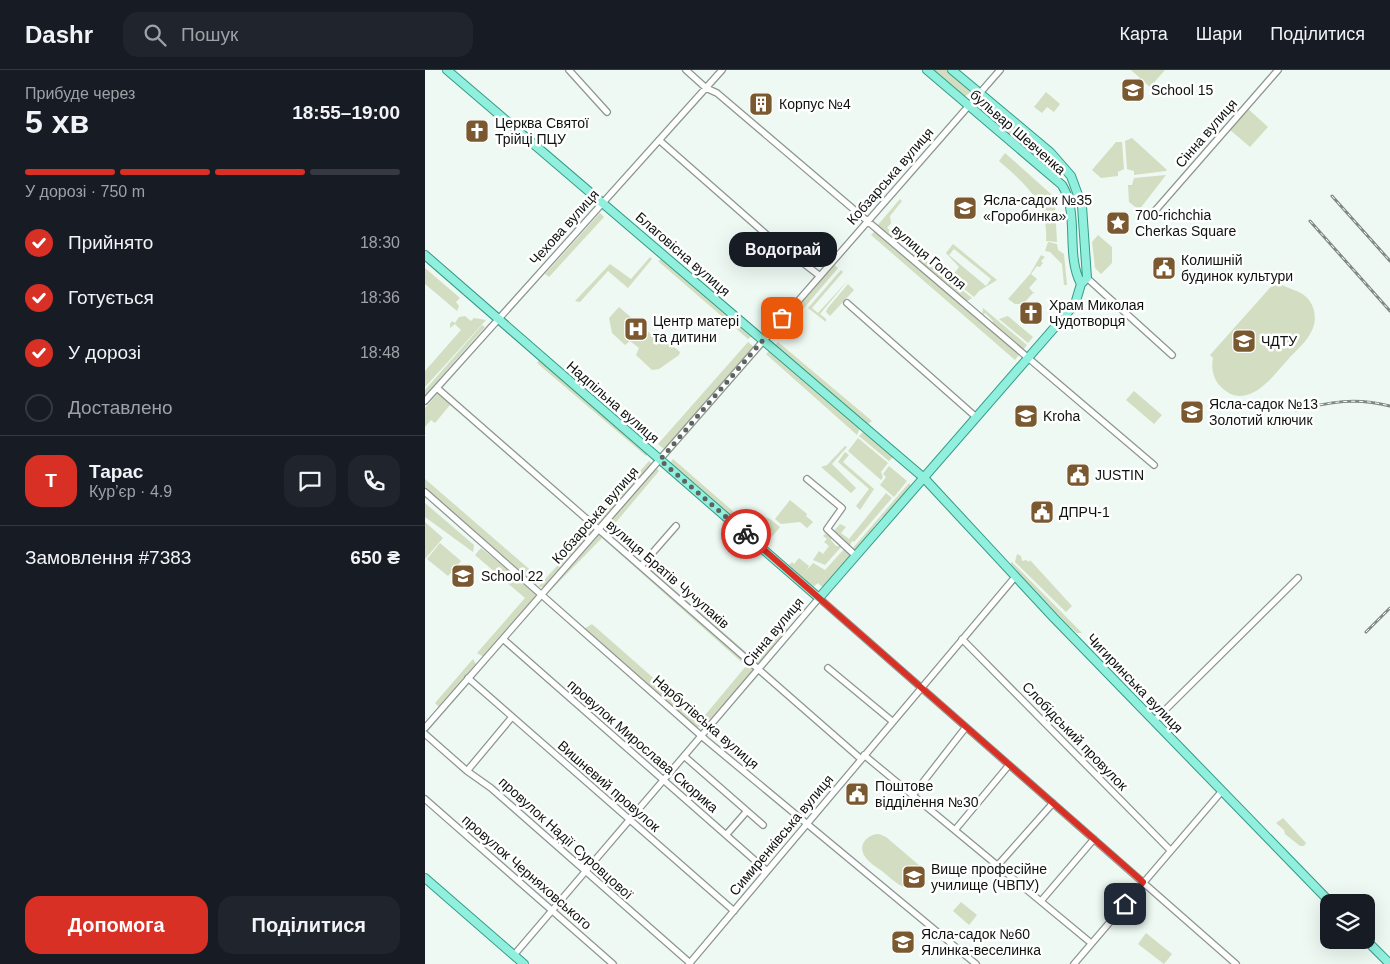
<!DOCTYPE html>
<html lang="uk">
<head>
<meta charset="utf-8">
<style>
	body { margin:0; font-family:Helvetica,sans-serif; background:#20242c; color:#f1f3f6; height:100vh; display:flex; flex-direction:column; font-size:19px; white-space:nowrap }
	* { box-sizing:border-box; margin:0 }
	p { font-size:16px; color:#9ea1a6 }
	.icon { flex:none; width:28px; height:28px; fill:none; stroke:currentColor; stroke-width:2; stroke-linecap:round; stroke-linejoin:round }
	.map { position:relative; flex:1; overflow:hidden }
	.details { display:flex; flex-direction:column; background:#171b24; width:425px }
	.details>* { flex:none }
	.buttons { position:absolute; left:895px; top:824px; display:grid; gap:10px }
	.buttons a { display:grid; place-items:center; width:55px; height:55px; border-radius:10px; background:#171b24; box-shadow:0 5px 20px #0002; font-size:25px }
	.pin { position:absolute; display:grid; place-items:center; width:42px; height:42px; color:#fff; margin:-21px; border-radius:10px; box-shadow:0 2px 8px #0006 }
	.courier { position:absolute; display:grid; place-items:center; width:50px; height:50px; margin:-25px; border:4px solid #d93025; border-radius:50%; background:#fff; color:#222; box-shadow:0 1px 6px #0007 }
	.bubble { position:absolute; height:35px; border-radius:15px; background:#171b24; box-shadow:0 5px 20px #0002; font-size:16px; font-weight:700; line-height:35px; text-align:center }
	.headline em { font-style:normal; font-weight:700 }
	.headline div { display:flex; flex-direction:column-reverse }
	.headline { display:flex; align-items:center; justify-content:space-between; height:85px; padding:0 25px }
	h1 { font-size:32px; font-weight:700; line-height:38px }
	.bar { display:grid; grid-template-columns:repeat(4,1fr); gap:8px 5px; align-content:center; height:60px; padding:0 25px }
	.bar i { height:6px; border-radius:4px; background:#363941 }
	.bar .selected { background:#d93025 }
	.bar p { grid-column:span 4 }
	.line { display:flex; align-items:center; gap:12px; padding:0 25px; border-top:1px solid #363941 }
	.line div { flex:1 }
	.round { display:grid; place-items:center; flex:none; width:52px; height:52px; border-radius:15px; background:#20242c }
	ol { padding:0 25px; list-style:none }
	li { display:flex; align-items:center; gap:15px; height:55px }
	li p { margin-inline-start:auto }
	li .icon { padding:5px; border-radius:50%; background:#d93025; color:#fff; stroke-width:4 }
	li:last-child { color:#9ea1a6 }
	li i { width:28px; height:28px; border:2px solid #363941; border-radius:50% }
	.action { display:flex; gap:10px; margin-top:auto; padding:10px 25px }
	.action a { flex:1; height:58px; border-radius:15px; background:#d93025; color:#fff; font-size:20px; font-weight:700; line-height:58px; text-align:center }
	.action a+a { background:#20242c; color:#f1f3f6 }
	header { display:flex; align-items:center; gap:30px; box-sizing:border-box; height:70px; padding:0 25px; background:#171b24; border-bottom:1px solid #363941 }
	header strong { font-size:24px }
	nav { display:flex; gap:28px; margin-inline-start:auto; font-size:18px }
	.search { width:350px; height:45px; background:#20242c; display:flex; align-items:center; gap:12px; box-sizing:border-box; padding:0 18px; border-radius:15px; color:#9ea1a6; font-size:19px }
	main { display:flex; flex:1; min-height:0 }
	.map>svg:first-child { display:block }
</style>
</head>
<body>
<header>
<strong>Dashr</strong>
<div class="search"><svg class="icon" aria-label="search" viewBox="0 0 24 24"><circle cx="10" cy="10" r="6"/><path d="M15 15l6 6"/></svg>Пошук</div>
<nav><a>Карта</a><a>Шари</a><a>Поділитися</a></nav>
</header>
<main>
<section class="details">
<div class="headline"><div><h1>5 хв</h1><p>Прибуде через</p></div><em>18:55–19:00</em></div>
<div class="bar"><i class="selected"></i><i class="selected"></i><i class="selected"></i><i></i><p>У дорозі · 750 m</p></div>
<ol>
<li><svg class="icon" aria-label="check" viewBox="0 0 24 24"><path d="M5 12l5 5 9-10"/></svg>Прийнято<p>18:30</p></li>
<li><svg class="icon" aria-label="check" viewBox="0 0 24 24"><path d="M5 12l5 5 9-10"/></svg>Готується<p>18:36</p></li>
<li><svg class="icon" aria-label="check" viewBox="0 0 24 24"><path d="M5 12l5 5 9-10"/></svg>У дорозі<p>18:48</p></li>
<li><i></i>Доставлено</li>
</ol>
<div class="line" style="height:90px"><b class="round" style="background:#d93025;color:#fff">Т</b><div><b>Тарас</b><p>Кур’єр · 4.9</p></div><a class="round"><svg class="icon" aria-label="chat" viewBox="0 0 24 24"><path d="M4 5h16v11H9l-5 4z"/></svg></a><a class="round"><svg class="icon" aria-label="phone" viewBox="0 0 24 24"><path d="M5 4h4l2 5-3 2q2 4 5 5l2-3 5 2v4C11 20 4 13 5 4z"/></svg></a></div>
<div class="line" style="height:65px"><div>Замовлення #7383</div><b>650 ₴</b></div>
<div class="action"><a>Допомога</a><a>Поділитися</a></div>
</section>
<div class="map">
<svg width="965" height="894" viewBox="0 0 965 894">
	<rect width="100%" height="100%" fill="#edf9f2"/>
	<path fill="#d3ddc1" fill-rule="evenodd" d="M507,0h16l21,18 2,4 -7,5z
		M706,0h34l-15,17z
		M621,22l14,12 -6,8 -7,-5 -5,6 -8,-6z
		M557,32h3l66,56 1,5 -6,4 -68,-59z
		M822,38l21,19 -18,20 -21,-18z
		M707,68l35,32 -1,1 -32,4v-4l-7,-2 -2,-28z
		M691,72h6l2,27 -6,3v4l-17,2 -9,-8z
		M580,83l46,41 4,12 2,36 -11,-1c3,-38 -21,-57 -47,-80z
		M741,105l-27,35 -10,-8 -1,-17h4l2,-7z
		M475,129l2,2 -12,15 1,7 -4,5 13,10 -4,5 -19,-17z
		M175,143l4,4 -55,60 -4,-3z
		M450,161l144,124 -4,5 -144,-125z
		M673,165l14,12v16l-11,11 -6,-6 -3,-26z
		M623,172l9,2 1,6 6,4 3,31h-3l-2,-21 -12,-12 -5,-1z
		M528,174l44,36 -18,11 -5,6 -23,-19 8,-11 -13,-14zM529,179l37,30 -5,7 -37,-31z
		M489,181l58,47 -6,4 -56,-47z
		M616,185l4,2 -4,4 2,2 -3,4 -3,-1 -6,8 6,5 -8,9 6,6 -2,-1 -10,11h-8l-7,-5 22,-25z
		M225,187l2,2 -24,29 -20,-17 -28,31 -5,-1 35,-37 21,15z
		M237,189l90,77 -4,3 -90,-78z
		M408,194l5,4 -45,53 -6,-5z
		M0,198l35,30 -4,4 3,4 -2,5 -32,-27z
		M416,200l2,2 -31,36 6,5 32,-35 -30,36 6,5v3l-18,-14z
		M851,211c12,10 29,8 36,24 3,7 4,15 1,23 -4,11 -15,21 -23,29 -17,19 -43,57 -70,29 -7,-8 -9,-18 -7,-28l-3,-3z
		M423,214l6,6 -24,26 -4,-4 1,-3z
		M194,237l42,36 4,-3 15,12 -1,3 -20,14 -7,1 -16,-15 3,-7 -9,-7 -5,4 -13,-12 -3,-15z
		M558,238l44,37 -4,5 -32,-26 2,-3 -8,-8 -3,3z
		M40,246l6,5 3,-3 12,2 -61,67v-16l36,-41 -6,-6 -5,4v-4l2,-3 3,2 4,-6z
		M583,246l25,21 -5,6 -29,-24z
		M57,255l3,2 -60,68v-5z
		M323,272l6,5 -89,103 -7,-6z
		M353,272l94,79 -5,4 -92,-80z
		M345,280l90,78 -3,7 -91,-81z
		M114,290l109,94 -2,2 -109,-93z
		M709,321l28,24 -8,9 -28,-24z
		M13,323l19,15v3l-7,-6 -15,18 -4,-3 -6,7v-19z
		M438,362l29,23v3l-3,3 -30,-25z
		M433,368l30,25 -7,9 2,5 -2,3 -33,-29z
		M420,376l2,1 -15,17 24,24 -5,5 -30,-26 6,-2z
		M420,382l4,3 -6,7 31,27 -14,21 -4,-4 13,-17 -31,-27z
		M248,389l77,67 -5,1 -75,-64z
		M224,391l3,3 -52,59h-6z
		M464,396l18,15 -13,16 -14,-12 6,-8 -3,-3z
		M231,398l3,3 -53,63 -2,-7z
		M0,409l117,101 -3,4 -4,1 -110,-96z
		M484,413l2,3 -25,29 -4,2 -26,33 -4,-1z
		M461,423l6,5 -38,44 -2,-1 -3,7 -4,-3 1,-4 -8,-7 -3,1 -1,-4 6,-7 6,3 -5,6 8,6z
		M365,430l17,14 -1,2 7,6 -6,6 -7,-6 -19,2 -6,-5z
		M0,433l49,42 -1,7 -48,-35z
		M340,447l5,2 10,8 -14,17 -14,-12 3,-4 2,1z
		M0,452l18,16 -18,21z
		M167,457l1,4 -49,56h-6z
		M171,464l7,2 150,132v3l-50,56h-7l-112,-98 8,-5 109,96 45,-54 -144,-128 -55,56z
		M400,464l6,1v5l5,6h6l-17,19 -12,-5 6,-9 4,3 6,-8 -5,-4 3,-3 -4,-3z
		M15,473l21,18 -13,15 -21,-17z
		M56,478l52,42 3,6 -52,61 -7,-4 48,-55 -50,-43z
		M420,478l6,8 -28,32 -5,-5 -5,4 -24,-22 3,-3 2,2 5,-6 10,8 -2,4 6,-7 12,7z
		M592,484l4,2 1,5 4,-1 3,2 1,-2 42,46 -6,6 -51,-50z
		M587,492l70,71h-5l-8,-7 -59,-62z
		M221,495l108,94 31,-34 2,4 -29,35 -3,1 -111,-97z
		M48,589l3,5 -37,43 -4,-4z
		M858,748l23,25 -2,3h-4l-15,-12 -1,-4 -8,-7z
		M454,764l7,3 34,29 3,12c-10,23 -29,3 -41,-7 -6,-4 -14,-9 -18,-16 -6,-11 4,-21 15,-21z
		M536,832l16,13 -8,10 -16,-14z
		M721,863l26,21 -8,10 -26,-20z"/>
	<g fill="none" stroke-linecap="round" stroke-linejoin="round">
		<g stroke="#8c9791" stroke-width="8">
			<path id="minor" d="M144,0l38,42
				M261,0l20,18 11,5 437,372
				M234,70l108,95 53,41
				M729,142l124,-142
				M662,208l85,77
				M422,233l129,114
				M12,318l424,371
				M0,331l297,-331
				M382,409l35,29 -15,21 29,27
				M0,422l281,248 270,224
				M216,496l35,-40
				M78,569l264,232
				M537,569l208,211
				M403,598l64,53
				M43,608l266,233
				M729,651l144,-143
				M0,658l575,-658
				M0,664l42,37 24,17 199,175
				M439,685l227,188
				M259,686l63,55 -21,24
				M42,701l45,-54
				M488,725l53,-68
				M0,729l188,165
				M322,741l16,14
				M530,760l54,-65
				M573,795l55,-62
				M616,831l53,-62
				M89,885l305,-357 417,366
				M264,894l326,-387
				M649,894l148,-173"/>
		</g>
		<g stroke="#349b86" stroke-width="10">
			<path id="major" d="M22,0l477,408 130,140 276,284
				M502,0l135,115c18,29 3,69 19,99
				M0,185l394,343 256,-294 6,-20 6,-6 -5,-72 -11,-30 -21,-24 -98,-82
				M0,808l99,86
				M941,870l24,24"/>
		</g>
		<use href="#minor" stroke="#fff" stroke-width="5.5"/>
		<use href="#major" stroke="#91efdd" stroke-width="8"/>
		<g stroke="#818984" stroke-width="3">
			<path id="rail" d="M907,126l58,65
				M885,151l80,90
				M871,340c35,-8 59,-13 94,-4
				M941,562l24,-24"/>
		</g>
		<use href="#rail" stroke="#fff" stroke-width="1" stroke-dasharray="4" stroke-linecap="butt"/>
	</g>
	<g fill="none" stroke-linecap="round" stroke-linejoin="round">
		<path stroke="#5d645f" stroke-width="5" stroke-dasharray="0 9" d="M321,464l-86,-74 122,-142"/>
		<path stroke="#d93025" stroke-width="6" d="M321,464l397,348 -18,22"/>
	</g>
	<defs>
		<g id="school-square" transform="scale(1.25)"><rect x="-9" y="-9" width="18" height="18" rx="4" fill="#7b5930" stroke="#fff"/><path d="M0-5L7-2L0 1L-7-2ZM-4 1L0 2.5L4 1V4Q0 6-4 4Z" fill="#fff"/></g>
		<g id="building-square" transform="scale(1.25)"><rect x="-9" y="-9" width="18" height="18" rx="4" fill="#7b5930" stroke="#fff"/><path d="M-4-6H4V6H1V3H-1V6H-4ZM-2.5-4.3h1.7v1.8h-1.7ZM.8-4.3h1.7v1.8H.8ZM-2.5-1h1.7V.8h-1.7ZM.8-1h1.7V.8H.8Z" fill="#fff"/></g>
		<g id="church-square" transform="scale(1.25)"><rect x="-9" y="-9" width="18" height="18" rx="4" fill="#7b5930" stroke="#fff"/><path d="M-1.2-6h2.4v3.5h3.3v2.4h-3.3V6h-2.4V-.1h-3.3v-2.4h3.3Z" fill="#fff"/></g>
		<g id="sight-square" transform="scale(1.25)"><rect x="-9" y="-9" width="18" height="18" rx="4" fill="#7b5930" stroke="#fff"/><path d="M0-6L1.8-2.2L6-1.7L2.9 1.2L3.7 5.4L0 3.3L-3.7 5.4L-2.9 1.2L-6-1.7L-1.8-2.2Z" fill="#fff"/></g>
		<g id="civic-square" transform="scale(1.25)"><rect x="-9" y="-9" width="18" height="18" rx="4" fill="#7b5930" stroke="#fff"/><path d="M-.6-6.5H3V-4.5H.6V-3L4-1V1h2V6H-6V1h2V-1L-.6-3ZM-1.2 2.5V6h2.4V2.5Z" fill="#fff"/></g>
		<g id="hospital-square" transform="scale(1.25)"><rect x="-9" y="-9" width="18" height="18" rx="4" fill="#7b5930" stroke="#fff"/><path d="M-5-5h3v3.5h4V-5h3V5h-3V1.5h-4V5h-3Z" fill="#fff"/></g>
		<g id="university-square" transform="scale(1.25)"><rect x="-9" y="-9" width="18" height="18" rx="4" fill="#7b5930" stroke="#fff"/><path d="M0-5L7-2L0 1L-7-2ZM-4 1L0 2.5L4 1V4Q0 6-4 4Z" fill="#fff"/></g>
	</defs>
	<g fill-rule="evenodd">
		<use href="#school-square" x="708" y="20"/>
		<use href="#building-square" x="336" y="34"/>
		<use href="#church-square" x="52" y="61"/>
		<use href="#school-square" x="540" y="138"/>
		<use href="#sight-square" x="693" y="153"/>
		<use href="#civic-square" x="739" y="198"/>
		<use href="#church-square" x="606" y="243"/>
		<use href="#hospital-square" x="211" y="259"/>
		<use href="#university-square" x="819" y="271"/>
		<use href="#school-square" x="767" y="342"/>
		<use href="#school-square" x="601" y="346"/>
		<use href="#civic-square" x="653" y="405"/>
		<use href="#civic-square" x="617" y="442"/>
		<use href="#school-square" x="38" y="506"/>
		<use href="#civic-square" x="432" y="724"/>
		<use href="#university-square" x="489" y="807"/>
		<use href="#school-square" x="478" y="872"/>
	</g>
	<g text-anchor="middle" dominant-baseline="central" stroke-width="5" stroke-linejoin="round" paint-order="stroke">
		<g font-size="14" fill="#0f1310" stroke="#fff" text-anchor="start">
			<text x="726" y="20">School 15</text>
			<text x="354" y="34">Корпус №4</text>
			<text x="70" y="53">Церква Святої<tspan x="70" dy="16">Трійці ПЦУ</tspan></text>
			<text x="558" y="130">Ясла-садок №35<tspan x="558" dy="16">«Горобинка»</tspan></text>
			<text x="710" y="145">700-richchia<tspan x="710" dy="16">Cherkas Square</tspan></text>
			<text x="756" y="190">Колишній<tspan x="756" dy="16">будинок культури</tspan></text>
			<text x="624" y="235">Храм Миколая<tspan x="624" dy="16">Чудотворця</tspan></text>
			<text x="228" y="251">Центр матері<tspan x="228" dy="16">та дитини</tspan></text>
			<text x="836" y="271">ЧДТУ</text>
			<text x="784" y="334">Ясла-садок №13<tspan x="784" dy="16">Золотий ключик</tspan></text>
			<text x="618" y="346">Kroha</text>
			<text x="670" y="405">JUSTIN</text>
			<text x="634" y="442">ДПРЧ-1</text>
			<text x="56" y="506">School 22</text>
			<text x="450" y="716">Поштове<tspan x="450" dy="16">відділення №30</tspan></text>
			<text x="506" y="799">Вище професійне<tspan x="506" dy="16">училище (ЧВПУ)</tspan></text>
			<text x="496" y="864">Ясла-садок №60<tspan x="496" dy="16">Ялинка-веселинка</tspan></text>
		</g>
		<g font-size="14" fill="#0f1310" stroke="#fff">
			<text transform="translate(593 62) rotate(41)">бульвар Шевченка</text>
			<text transform="translate(781 63) rotate(-49)">Сінна вулиця</text>
			<text transform="translate(465 106) rotate(-49)">Кобзарська вулиця</text>
			<text transform="translate(139 157) rotate(-48)">Чехова вулиця</text>
			<text transform="translate(258 184) rotate(41)">Благовісна вулиця</text>
			<text transform="translate(504 187) rotate(40)">вулиця Гоголя</text>
			<text transform="translate(188 332) rotate(41)">Надпільна вулиця</text>
			<text transform="translate(170 445) rotate(-49)">Кобзарська вулиця</text>
			<text transform="translate(243 504) rotate(41)">вулиця Братів Чучупаків</text>
			<text transform="translate(348 562) rotate(-50)">Сінна вулиця</text>
			<text transform="translate(710 613) rotate(46)">Чигиринська вулиця</text>
			<text transform="translate(281 652) rotate(41)">Нарбутівська вулиця</text>
			<text transform="translate(650 666) rotate(46)">Слобідський провулок</text>
			<text transform="translate(218 676) rotate(41)">провулок Мирослава Скорика</text>
			<text transform="translate(184 716) rotate(41)">Вишневий провулок</text>
			<text transform="translate(356 765) rotate(-50)">Симиренківська вулиця</text>
			<text transform="translate(141 768) rotate(42)">провулок Надії Суровцової</text>
			<text transform="translate(102 802) rotate(41)">провулок Черняховського</text>
		</g>
	</g>
</svg>
<div class="buttons">
<a><svg class="icon" aria-label="layers" viewBox="0 0 24 24"><path d="M12 4l9 5-9 5-9-5zM3 14l9 5 9-5"/></svg></a>
</div>
<div class="pin" style="left:357px;top:248px;background:#ea580c"><svg class="icon" aria-label="bag" viewBox="0 0 24 24"><path d="M5 8h14l-1 12H6zM9 8a3 3 0 0 1 6 0"/></svg></div>
<div class="pin" style="left:700px;top:834px;background:#1f2937"><svg class="icon" aria-label="home" viewBox="0 0 24 24"><path d="M3 11l9-7 9 7M6 9v11h12V9"/></svg></div>
<div class="courier" style="left:321px;top:464px"><svg class="icon" aria-label="bike" viewBox="0 0 24 24"><circle cx="6" cy="16" r="4"/><circle cx="18" cy="16" r="4"/><path d="M6 16l4-8h5l3 8M10 8l3 8H6M13 5h3"/></svg></div>
<div class="bubble" style="left:304px;top:162px;width:108px">Водограй</div>
</div>
</main>
</body>
</html>
